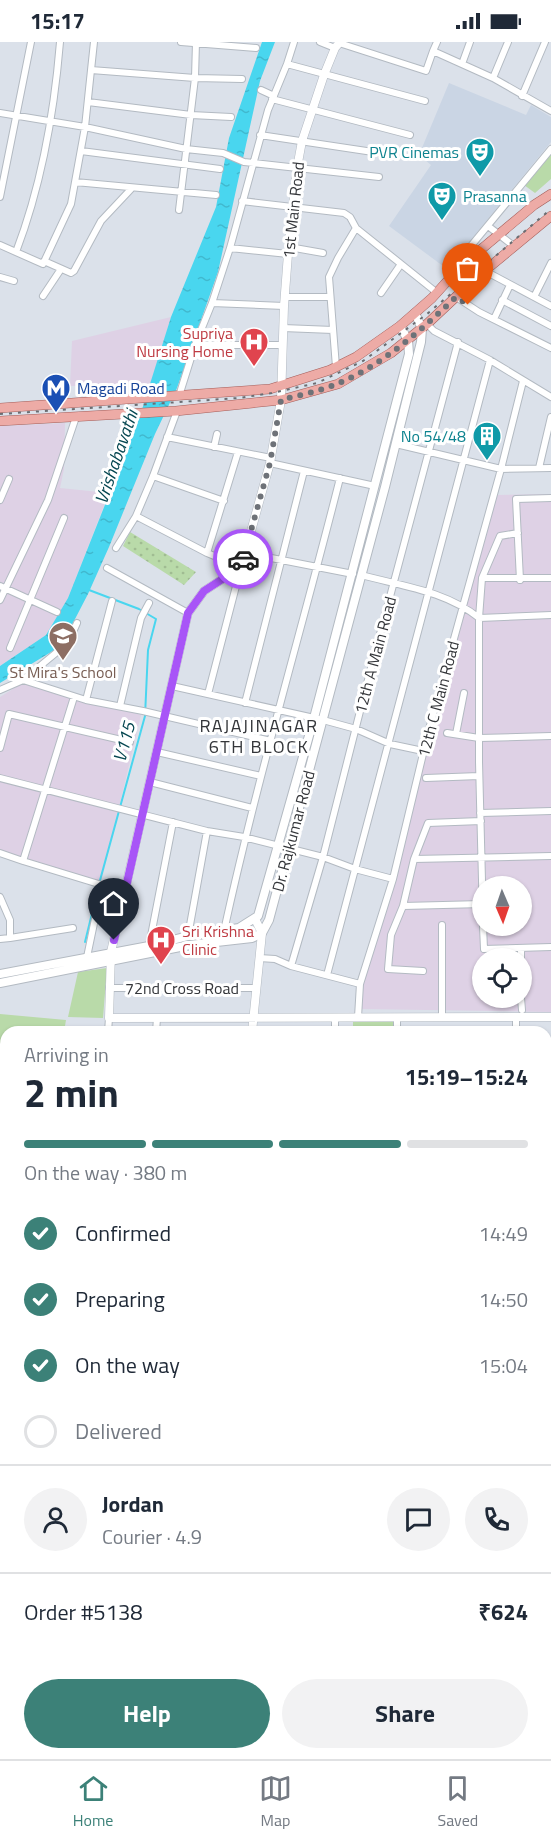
<!DOCTYPE html>
<html lang="en">
<head>
<meta charset="utf-8">
<style>
	body { margin:0; font-family:"Titillium Web",sans-serif; background:#f2f2f3; color:#1f2937; height:100vh; display:flex; flex-direction:column; font-size:22px; white-space:nowrap }
	* { box-sizing:border-box; margin:0 }
	p { font-size:20px; color:#747a83 }
	.icon { flex:none; width:33px; height:33px; fill:none; stroke:currentColor; stroke-width:2; stroke-linecap:round; stroke-linejoin:round }
	.map { position:relative; flex:1; overflow:hidden }
	.drawer { position:absolute; left:0px; top:984px; width:552px; height:734px; display:flex; flex-direction:column; background:#fff; border-radius:18px 18px 0 0; box-shadow:0 2px 4px #0004 }
	.drawer>* { flex:none }
	.needle { width:39px; rotate:178deg }
	.buttons { position:absolute; left:472px; top:834px; display:grid; gap:12px }
	.buttons a { display:grid; place-items:center; width:60px; height:60px; border-radius:50%; background:#fff; box-shadow:0 2px 4px #0004; font-size:30px }
	.pin { position:absolute; display:grid; place-items:center; width:51px; height:51px; color:#fff; margin:-62px -26px; border-radius:50% 50% 50% 0; rotate:-45deg; box-shadow:0 0 6px #0007 }
	.pin .icon { rotate:45deg }
	.courier { position:absolute; display:grid; place-items:center; width:60px; height:60px; margin:-30px; border:4px solid #a855f7; border-radius:50%; background:#fff; color:#222; box-shadow:0 2px 8px #0007 }
	.headline em { font-style:normal; font-weight:700 }
	.headline div { display:flex; flex-direction:column-reverse }
	.headline { display:flex; align-items:center; justify-content:space-between; height:102px; padding:0 24px }
	h1 { font-size:39px; font-weight:700; line-height:45px }
	.bar { display:grid; grid-template-columns:repeat(4,1fr); gap:9px 6px; align-content:center; height:72px; padding:0 24px }
	.bar i { height:8px; border-radius:4px; background:#e0e1e3 }
	.bar .active { background:#3c8178 }
	.bar p { grid-column:span 4 }
	.line { display:flex; align-items:center; gap:15px; padding:0 24px; border-top:2px solid #e0e1e3 }
	.line div { flex:1 }
	.round { display:grid; place-items:center; flex:none; width:63px; height:63px; border-radius:32px; background:#f2f2f3 }
	ol { padding:0 24px; list-style:none }
	li { display:flex; align-items:center; gap:18px; height:66px }
	li p { margin-inline-start:auto }
	li .icon { padding:6px; border-radius:50%; background:#3c8178; color:#fff; stroke-width:4 }
	li:last-child { color:#747a83 }
	li i { width:33px; height:33px; border:3px solid #e0e1e3; border-radius:50% }
	.primary-button { display:flex; gap:12px; margin-top:auto; padding:12px 24px }
	.primary-button a { flex:1; height:69px; border-radius:36px; background:#3c8178; color:#fff; font-size:24px; font-weight:700; line-height:69px; text-align:center }
	.primary-button a+a { background:#f2f2f3; color:#1f2937 }
	.status { display:flex; justify-content:space-between; align-items:center; height:42px; padding:0 30px; background:#fff; direction:ltr }
	.status svg { height:16px; fill:currentColor }
	.tabs { display:flex; justify-content:space-around; align-items:center; height:84px; border-top:2px solid #e0e1e3; background:#fff; font-size:16px; color:#747a83 }
	.tabs a { display:grid; justify-items:center; gap:3px }
	.tabs .active { color:#3c8178 }
	.map>svg:first-child { display:block }
</style>
</head>
<body>
<div class="status"><b>15:17</b><svg viewBox="0 0 49 12"><path d="M0 12V9h3v3zM5 12V6h3v6zM10 12V3h3v9zM15 12V0h3v12zM26 1h20v11H26zM47 4h2v5h-2z"/></svg></div>
<div class="map">
<svg width="551" height="1717" viewBox="0 0 551 1717">
	<defs>
		<pattern id="grass-dots" width="8" height="8" patternUnits="userSpaceOnUse" patternTransform="scale(1.5)"><rect width="8" height="8" fill="#b9daa9"/><path d="M2 2h.1M6 6h.1" fill="none" stroke="#a0bc92" stroke-width="1.8" stroke-linecap="round"/></pattern>
		<pattern id="water-ripples" width="26" height="14" patternUnits="userSpaceOnUse" patternTransform="scale(1.5)"><rect width="26" height="14" fill="#49d6ef"/><path d="M2 4q2-2 4 0t4 0M15 11q2-2 4 0t4 0" fill="none" stroke="#40b8ce"/></pattern>
	</defs>
	<rect width="100%" height="100%" fill="#dbe1ea"/>
	<path fill="#cad5e4" d="M449,41l77,32 5,-10 20,12v25l-104,127 -58,-43 42,-61 -12,-10z
		M0,1276h6v229h-6z"/>
	<path fill="#ded1e5" fill-rule="evenodd" d="M171,275l-20,67 -81,2 2,-45z
		M65,381l-1,46 -4,19 49,5 -41,105 -22,37 -46,31v-240z
		M551,452v518l-191,-3 1,-19 135,-495zM483,844h39v40h-39zM483,916h39v40h-39z
		M24,640l117,33 -40,168 -101,-29v-157z"/>
	<path fill="url(#grass-dots)" d="M130,490l66,40 -12,13 -61,-39z"/>
	<path fill="#b9daa9" d="M551,112v25l-16,14 -11,-8z
		M107,926l-4,50 -35,-1 10,-45z
		M0,972l66,6 -2,12h-58v69l-6,-1z
		M353,978h40v12h-40z
		M0,1532h6v119l-6,1z"/>
	<path fill="url(#water-ripples)" d="M262,0h13l-15,39 -42,191 -41,116 -22,46 -46,113 -21,47 -27,52 -61,37v-17l46,-31 22,-37 71,-179 32,-102 45,-110 13,-69z"/>
	<g fill="none" stroke-linecap="round" stroke-linejoin="round">
		<path stroke="#49d6ef" stroke-width="2" d="M89,548l50,19 17,10 -8,31 -3,66 -46,168
			M85,900l12,-49"/>
		<g stroke="#b3bac2" stroke-width="8">
			<path id="minor" d="M181,0l75,6
				M320,0l15,6
				M437,0l-4,9 60,27 58,33
				M339,1l87,28 7,-20
				M287,22l138,37
				M462,22l8,-22
				M91,28l3,-28
				M493,36l15,-36
				M261,48l13,6
				M522,54l23,-54
				M272,57l138,36
				M88,60l103,13 40,2
				M0,71l85,14 101,22 37,4 21,9 135,15
				M260,93l133,20
				M81,109l139,18
				M75,140l141,13
				M0,155l31,-155
				M242,159l102,12 6,4 6,11 80,64
				M179,168l16,-132 1,-36
				M488,184l27,21
				M0,203l43,19 28,-60 14,-77 6,-57 104,8 47,1
				M289,205l34,6
				M230,206l58,6
				M16,210c26,-68 38,-137 44,-210
				M44,219l27,12 3,-2 27,-50 31,-33
				M457,228l-1,-6 95,-115
				M485,229l66,35
				M0,235l14,4
				M381,251l20,-29
				M43,254l18,-27
				M285,255h45
				M456,255l23,15 72,36
				M534,255l17,-34
				M502,258l49,26
				M212,261l72,3
				M494,277l16,-34
				M427,282l7,7 56,29 61,37
				M283,286l50,2
				M195,303h87
				M336,325l-7,-90 9,-19 18,-30
				M179,354l16,-51 17,-42 18,-55 38,-138 19,-46 7,-22
				M167,395l104,21
				M396,402l105,25 50,-1
				M214,405l3,-13
				M270,421l105,23
				M539,426l12,-51
				M153,434l71,25
				M0,458l9,-21
				M136,474l71,37 34,14 -33,127
				M116,506l20,-32 17,-40 24,-65
				M207,511l31,-101
				M246,511l107,21
				M107,526l81,45
				M361,533c41,11 85,16 118,43l72,-3
				M482,536h69
				M520,538l-4,-81 35,-1
				M0,544l57,26
				M0,558l48,-100 28,-83
				M77,581l-9,20 -45,37 63,20 57,11 128,30
				M10,606l54,-130
				M172,644l151,34 33,9 34,15 33,7
				M0,648l23,-10
				M74,655l-51,164 79,24 -15,72
				M86,658l26,-99
				M245,661l59,-232
				M120,664l21,-88 8,-15
				M447,691l32,5 72,-2
				M456,692l8,-41
				M0,706l9,-34 121,28
				M157,710l104,24
				M0,736l207,53 37,6 79,20 32,12 38,10
				M426,736l53,-2
				M150,740l102,26
				M480,771l71,-2
				M0,811l23,8
				M414,817l14,-36 53,-2
				M0,855l10,23v18l-10,1
				M403,864l80,-2
				M483,878l-4,-158v-144l3,-40 18,-42 18,-3
				M483,884l1,23 67,-2
				M224,889c33,-152 78,-302 116,-453
				M188,894l19,-105
				M10,896l63,-10
				M149,904l24,-124
				M521,906v10
				M259,916l16,1 16,7 69,18
				M291,924l32,-109 49,-193 86,-322
				M423,929l-35,-2 3,-34 12,-29 11,-47 137,-3
				M327,933l163,-615
				M109,946h147
				M521,956l1,12
				M358,975l2,-33 33,-105 36,-150 72,-260 22,-88
				M442,975v-92
				M108,990l1,-14
				M156,990l1,-14
				M335,990v-15
				M397,990v-15
				M516,990v-15
				M546,1070l5,-1
				M546,1130l2,-46
				M546,1211h5
				M546,1247h5
				M0,1273h6
				M546,1284h5
				M546,1441l5,1
				M546,1649h5
				M0,1654h6
				M546,1691h5
				M132,1712v5
				M419,1712l44,5
				M286,1717v-5
				M331,1717v-5
				M373,1717v-5
				M413,1717v-5
				M491,1717v-5
				M540,1717v-5"/>
		</g>
		<g stroke="#b3bac2" stroke-width="9">
			<path id="tertiary" d="M340,0l-5,6 -11,27 -22,66 -5,27 -9,86 -4,52 -3,94 -11,63 -29,104 -37,24 -16,22 -77,339 -2,66 442,-1
				M252,990l10,-99 -7,-14
				M234,1712v5
				M40,1717l1,-5"/>
		</g>
		<g stroke="#b3bac2" stroke-width="10">
			<path id="secondary" d="M0,932l149,-28 39,-10 51,-8 19,-12 56,-198 95,-364 -1,-14 -8,-14
				M0,941l190,-38 62,-7 10,-5 7,-13 116,-433 36,-145 1,-13 -7,-16
				M0,1514l6,-1
				M546,1599h5"/>
		</g>
		<g stroke="#a45e5a" stroke-width="10">
			<path id="primary" d="M0,366l270,-19 60,-19 26,-13 44,-31 32,-28 28,-31 74,-62 17,-11
				M0,379l176,-10 105,-11 57,-16 53,-31 36,-29 49,-46 75,-62"/>
		</g>
		<use href="#minor" stroke="#fff" stroke-width="6"/>
		<use href="#tertiary" stroke="#fff" stroke-width="8"/>
		<use href="#secondary" stroke="#fff" stroke-width="8"/>
		<use href="#primary" stroke="#edaba6" stroke-width="9"/>
		<path stroke="#6a6d72" stroke-width="2" stroke-dasharray="3 6" stroke-linecap="butt" d="M0,372l239,-16 33,-5 45,-10 46,-22 64,-47 124,-105"/>
	</g>
	<g fill="none" stroke-linecap="round" stroke-linejoin="round">
		<path stroke="#6e7278" stroke-width="6" stroke-dasharray="0 10.8" d="M243,517l27,-96 11,-63c19,-5 40,-9 58,-17 45,-19 82,-53 117,-86l12,8"/>
		<path stroke="#a855f7" stroke-width="8" d="M114,898l74,-327 16,-22 37,-24 2,-8"/>
	</g>
	<defs>
		<g id="theatre-pin" transform="scale(1.5)"><path d="M0 17L-7.5 6A9.5 9.5 0 1 1 7.5 6Z" fill="#0f9aa8" stroke="#fff"/><path d="M-5-5.5Q0-4 5-5.5V0Q5 5 0 6Q-5 5-5 0ZM-3.3-2.5H-1v1.5H-3.3ZM1-2.5H3.3v1.5H1ZM-2.8 1Q0 5.5 2.8 1Z" fill="#fff"/></g>
		<g id="hospital-pin" transform="scale(1.5)"><path d="M0 17L-7.5 6A9.5 9.5 0 1 1 7.5 6Z" fill="#e0444e" stroke="#fff"/><path d="M-5-5h3v3.5h4V-5h3V5h-3V1.5h-4V5h-3Z" fill="#fff"/></g>
		<g id="metro-pin" transform="scale(1.5)"><path d="M0 17L-7.5 6A9.5 9.5 0 1 1 7.5 6Z" fill="#1a4fb4" stroke="#fff"/><path d="M-5.5 5V-5H-3L0 0L3-5H5.5V5H3V-.5L0 4L-3-.5V5Z" fill="#fff"/></g>
		<g id="building-pin" transform="scale(1.5)"><path d="M0 17L-7.5 6A9.5 9.5 0 1 1 7.5 6Z" fill="#0f9aa8" stroke="#fff"/><path d="M-4-6H4V6H1V3H-1V6H-4ZM-2.5-4.3h1.7v1.8h-1.7ZM.8-4.3h1.7v1.8H.8ZM-2.5-1h1.7V.8h-1.7ZM.8-1h1.7V.8H.8Z" fill="#fff"/></g>
		<g id="school-pin" transform="scale(1.5)"><path d="M0 17L-7.5 6A9.5 9.5 0 1 1 7.5 6Z" fill="#8d6e63" stroke="#fff"/><path d="M0-5L7-2L0 1L-7-2ZM-4 1L0 2.5L4 1V4Q0 6-4 4Z" fill="#fff"/></g>
	</defs>
	<g fill-rule="evenodd">
		<use href="#theatre-pin" x="480" y="110"/>
		<use href="#theatre-pin" x="442" y="154"/>
		<use href="#hospital-pin" x="254" y="300"/>
		<use href="#metro-pin" x="56" y="346"/>
		<use href="#building-pin" x="487" y="394"/>
		<use href="#school-pin" x="63" y="594"/>
		<use href="#hospital-pin" x="161" y="898"/>
	</g>
	<g text-anchor="middle" dominant-baseline="central" stroke-width="6" stroke-linejoin="round" paint-order="stroke">
		<g font-size="16" fill="#0d838f" stroke="#fff" text-anchor="end">
			<text x="459" y="110">PVR Cinemas</text>
			<text x="463" y="154" text-anchor="start">Prasanna</text>
			<text x="466" y="394">No 54/48</text>
		</g>
		<g font-size="16" fill="#34363a" stroke="#fff">
			<text transform="translate(293 168) rotate(-84)">1st Main Road</text>
			<text transform="translate(375 613) rotate(-75)">12th A Main Road</text>
			<text transform="translate(438 657) rotate(-75)">12th C Main Road</text>
			<text transform="translate(293 789) rotate(-75)">Dr. Rajkumar Road</text>
			<text x="182" y="946">72nd Cross Road</text>
		</g>
		<g font-size="16" fill="#be3a42" stroke="#fff" text-anchor="end">
			<text x="233" y="291">Supriya<tspan x="233" dy="18">Nursing Home</tspan></text>
			<text x="182" y="889" text-anchor="start">Sri Krishna<tspan x="182" dy="18">Clinic</tspan></text>
		</g>
		<g font-size="16" fill="#164399" stroke="#fff" text-anchor="start">
			<text x="77" y="346">Magadi Road</text>
		</g>
		<g font-size="16" fill="#785e54" stroke="#fff">
			<text x="63" y="630">St Mira's School</text>
		</g>
		<g font-size="18" font-style="italic" fill="#064751" stroke="#fff">
			<text transform="translate(116 415) rotate(-71)">Vrishabavathi</text>
			<text transform="translate(124 700) rotate(-75)">V115</text>
		</g>
		<g font-size="18" letter-spacing="1.5" fill="#34363a" stroke="#fff">
			<text x="259" y="683">RAJAJINAGAR<tspan x="259" dy="21">6TH BLOCK</tspan></text>
		</g>
	</g>
</svg>
<div class="buttons">
<a><svg class="needle" viewBox="-14 -14 28 28"><path d="M0-13l5 13h-10z" fill="#e53935"/><path d="M0 13l5-13h-10z" fill="#747a83"/></svg></a>
<a><svg class="icon" aria-label="locate" viewBox="0 0 24 24"><circle cx="12" cy="12" r="6"/><path d="M12 2v4M12 18v4M2 12h4M18 12h4"/></svg></a>
</div>
<div class="pin" style="left:468px;top:263px;background:#ea580c"><svg class="icon" aria-label="bag" viewBox="0 0 24 24"><path d="M5 8h14l-1 12H6zM9 8a3 3 0 0 1 6 0"/></svg></div>
<div class="pin" style="left:114px;top:898px;background:#1f2937"><svg class="icon" aria-label="home" viewBox="0 0 24 24"><path d="M3 11l9-7 9 7M6 9v11h12V9"/></svg></div>
<div class="courier" style="left:243px;top:517px"><svg class="icon" aria-label="car" viewBox="0 0 24 24"><path d="M5 17H2v-5l4-1 3-4h7l3 4 3 1v5h-3M9 17h6M6 11h13"/><circle cx="7" cy="17" r="2"/><circle cx="17" cy="17" r="2"/></svg></div>
<section class="drawer">
<div class="headline"><div><h1>2 min</h1><p>Arriving in</p></div><em>15:19–15:24</em></div>
<div class="bar"><i class="active"></i><i class="active"></i><i class="active"></i><i></i><p>On the way · 380 m</p></div>
<ol>
<li><svg class="icon" aria-label="check" viewBox="0 0 24 24"><path d="M5 12l5 5 9-10"/></svg>Confirmed<p>14:49</p></li>
<li><svg class="icon" aria-label="check" viewBox="0 0 24 24"><path d="M5 12l5 5 9-10"/></svg>Preparing<p>14:50</p></li>
<li><svg class="icon" aria-label="check" viewBox="0 0 24 24"><path d="M5 12l5 5 9-10"/></svg>On the way<p>15:04</p></li>
<li><i></i>Delivered</li>
</ol>
<div class="line" style="height:108px"><a class="round"><svg class="icon" aria-label="person" viewBox="0 0 24 24"><circle cx="12" cy="8" r="4"/><path d="M4 21q1-7 8-7t8 7"/></svg></a><div><b>Jordan</b><p>Courier · 4.9</p></div><a class="round"><svg class="icon" aria-label="chat" viewBox="0 0 24 24"><path d="M4 5h16v11H9l-5 4z"/></svg></a><a class="round"><svg class="icon" aria-label="phone" viewBox="0 0 24 24"><path d="M5 4h4l2 5-3 2q2 4 5 5l2-3 5 2v4C11 20 4 13 5 4z"/></svg></a></div>
<div class="line" style="height:78px"><div>Order #5138</div><b>₹624</b></div>
<div class="primary-button"><a>Help</a><a>Share</a></div>
</section>
</div>
<nav class="tabs">
<a class="active"><svg class="icon" aria-label="home" viewBox="0 0 24 24"><path d="M3 11l9-7 9 7M6 9v11h12V9"/></svg>Home</a>
<a><svg class="icon" aria-label="map" viewBox="0 0 24 24"><path d="M3 6l6-2 6 2 6-2v14l-6 2-6-2-6 2zM9 4v14M15 6v14"/></svg>Map</a>
<a><svg class="icon" aria-label="saved" viewBox="0 0 24 24"><path d="M7 4h10v16l-5-4-5 4z"/></svg>Saved</a>
</nav>
</body>
</html>
